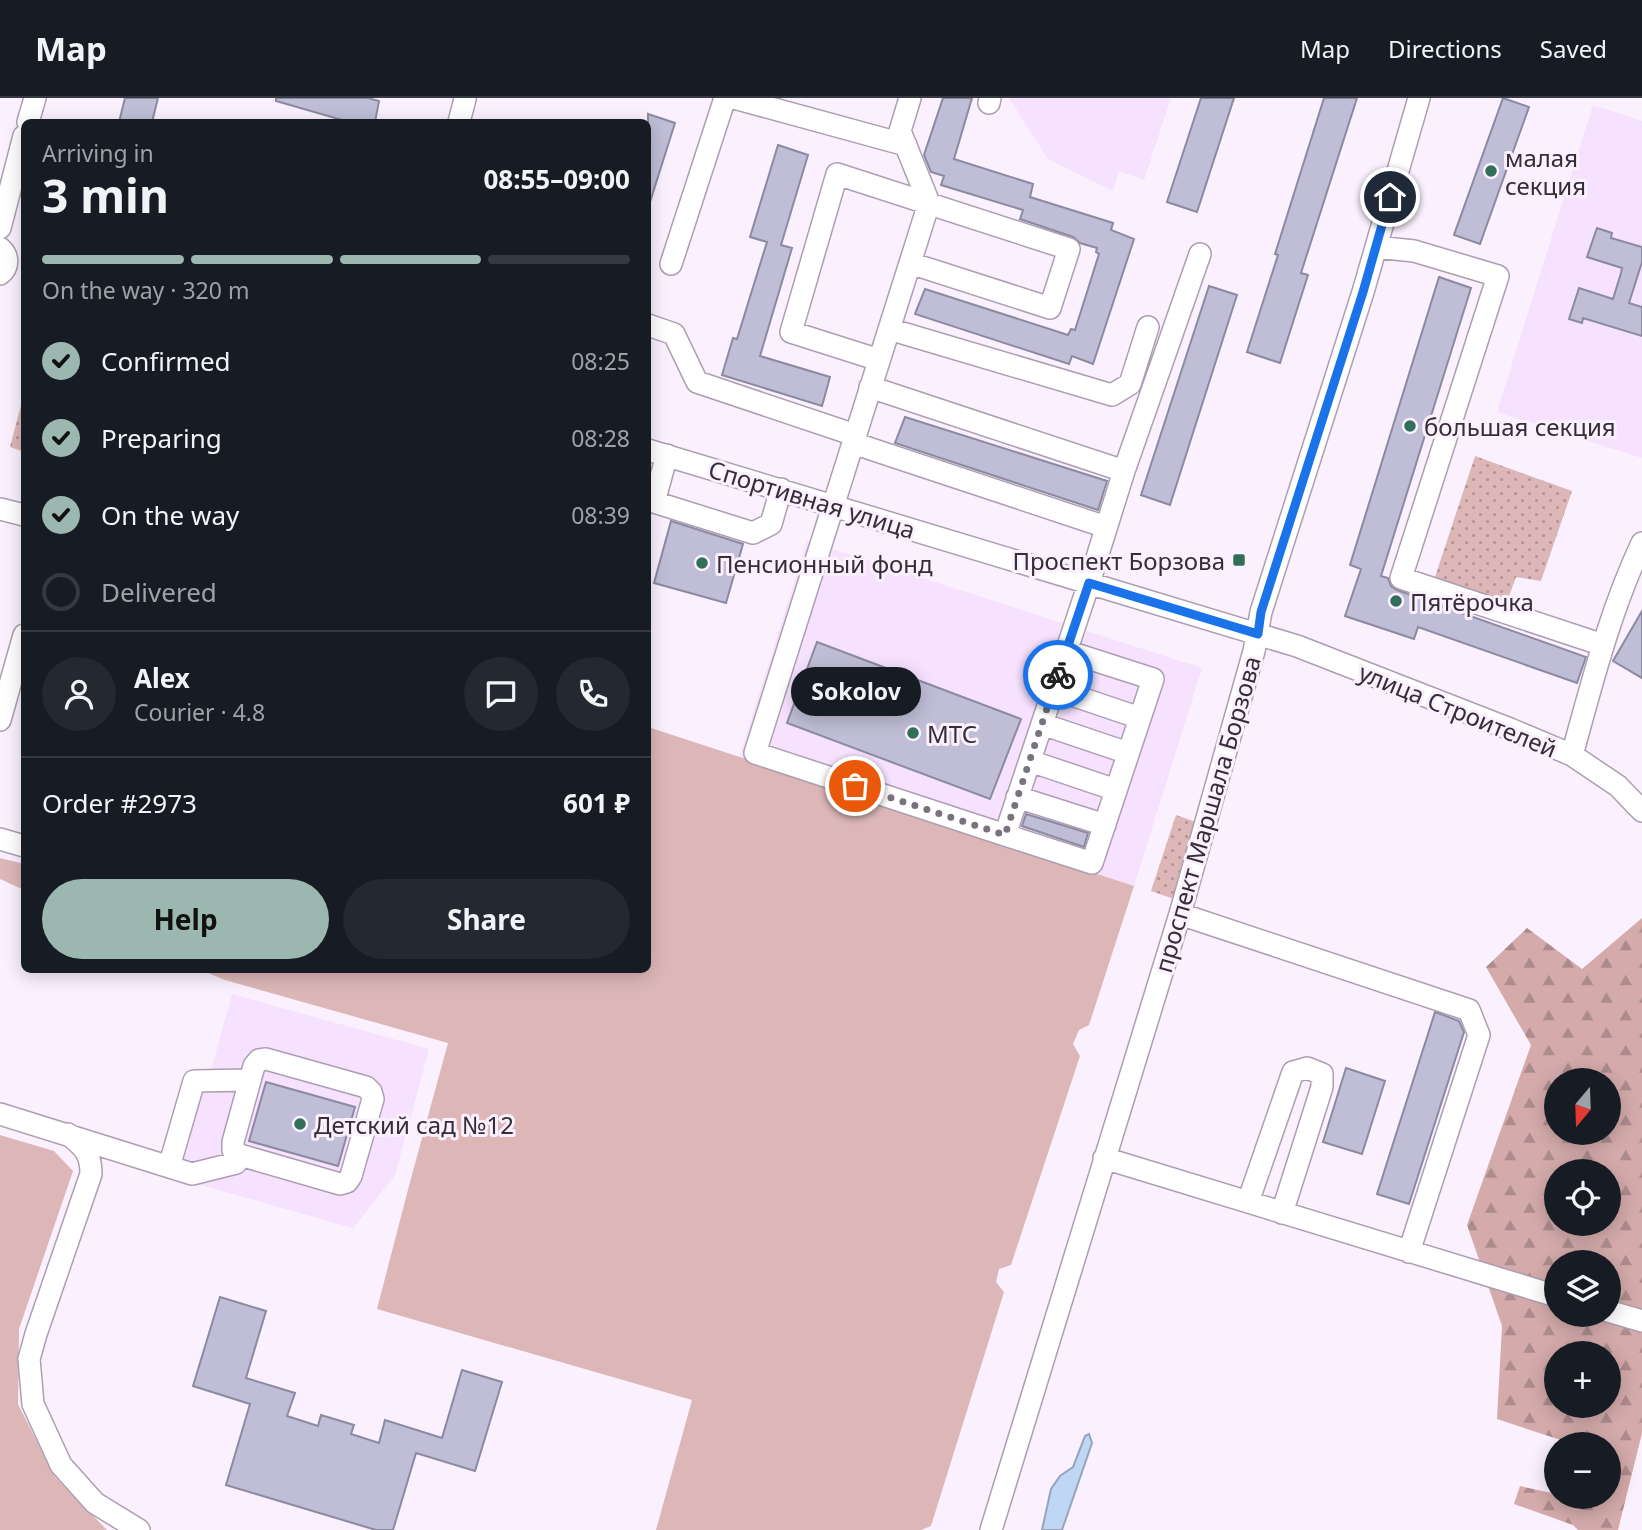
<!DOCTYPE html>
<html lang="en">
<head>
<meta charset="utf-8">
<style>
	body { margin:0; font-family:"Noto Sans",sans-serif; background:#242831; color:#f1f3f6; height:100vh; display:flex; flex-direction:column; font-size:26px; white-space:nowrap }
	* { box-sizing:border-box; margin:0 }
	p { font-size:23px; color:#9ea1a6 }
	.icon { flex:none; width:38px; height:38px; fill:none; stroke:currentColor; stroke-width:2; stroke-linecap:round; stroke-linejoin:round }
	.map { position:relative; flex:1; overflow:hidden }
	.details { position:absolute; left:21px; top:21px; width:630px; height:854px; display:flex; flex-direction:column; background:#171b24; border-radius:10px; box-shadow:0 4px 18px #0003 }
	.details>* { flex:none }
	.needle { width:46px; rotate:199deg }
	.controls { position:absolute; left:1544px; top:970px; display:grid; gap:14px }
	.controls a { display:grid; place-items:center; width:77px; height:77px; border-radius:50%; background:#171b24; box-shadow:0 4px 18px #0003; font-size:35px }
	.pin { position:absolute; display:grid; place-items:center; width:60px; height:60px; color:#fff; margin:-30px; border:4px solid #fff; border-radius:50%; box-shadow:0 2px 7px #0007 }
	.courier { position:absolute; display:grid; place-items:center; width:70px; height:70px; margin:-35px; border:5px solid #1a73e8; border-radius:50%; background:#fff; color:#222; box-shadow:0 2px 9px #0007 }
	.bubble { position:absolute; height:49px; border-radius:24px; background:#171b24; box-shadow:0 4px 18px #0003; font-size:23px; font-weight:700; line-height:49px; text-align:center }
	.headline em { font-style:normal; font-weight:700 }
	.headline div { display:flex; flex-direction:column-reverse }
	.headline { display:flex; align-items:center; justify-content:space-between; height:119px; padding:0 21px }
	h1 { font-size:46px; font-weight:700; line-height:52px }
	.bar { display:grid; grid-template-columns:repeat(4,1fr); gap:10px 7px; align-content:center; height:84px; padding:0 21px }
	.bar i { height:9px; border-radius:5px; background:#363941 }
	.bar .selected { background:#9bb7af }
	.bar p { grid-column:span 4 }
	.line { display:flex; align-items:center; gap:18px; padding:0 21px; border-top:2px solid #363941 }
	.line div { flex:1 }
	.round { display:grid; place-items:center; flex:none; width:74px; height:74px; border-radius:37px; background:#242831 }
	ol { padding:0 21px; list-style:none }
	li { display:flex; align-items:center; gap:21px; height:77px }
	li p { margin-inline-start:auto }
	li .icon { padding:7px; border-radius:50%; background:#9bb7af; color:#111; stroke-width:4 }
	li:last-child { color:#9ea1a6 }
	li i { width:38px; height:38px; border:4px solid #363941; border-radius:50% }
	.button { display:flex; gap:14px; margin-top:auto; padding:14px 21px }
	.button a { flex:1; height:80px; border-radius:42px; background:#9bb7af; color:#111; font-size:28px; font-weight:700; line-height:80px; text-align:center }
	.button a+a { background:#242831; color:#f1f3f6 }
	header { display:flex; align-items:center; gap:42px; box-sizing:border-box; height:98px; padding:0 35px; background:#171b24; border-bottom:2px solid #363941 }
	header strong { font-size:33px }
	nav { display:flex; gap:38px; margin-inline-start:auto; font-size:24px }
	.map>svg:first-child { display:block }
</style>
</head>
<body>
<header>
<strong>Map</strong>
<nav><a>Map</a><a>Directions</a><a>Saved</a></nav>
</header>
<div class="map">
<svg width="1642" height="1432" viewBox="0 0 1642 1432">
	<defs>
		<pattern id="forest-firs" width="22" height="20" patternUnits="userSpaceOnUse" patternTransform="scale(1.75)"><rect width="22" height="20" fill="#d4aaab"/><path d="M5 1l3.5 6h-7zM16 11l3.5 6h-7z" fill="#ad8b8c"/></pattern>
		<pattern id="park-dots" width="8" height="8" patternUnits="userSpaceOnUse" patternTransform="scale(1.75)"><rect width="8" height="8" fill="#ddb7b8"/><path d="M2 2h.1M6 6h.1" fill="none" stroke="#b49596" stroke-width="1.8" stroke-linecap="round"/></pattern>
	</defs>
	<rect width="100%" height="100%" fill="#faf0fe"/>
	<path fill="#f6e1fe" d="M1009,0h162l-27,82 -25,-9 -6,20 -65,-32z
		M1593,7l49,16v337l-145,-46z
		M807,443l395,127 -68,218 -395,-128z
		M232,896l197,55 -34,126 -42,53 -170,-48 -3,-20 22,-73 5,-1z"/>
	<path fill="#ddb7b8" d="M648,629l486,159 -45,139 -10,5 -6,14 7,12 -69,209 -12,4 -3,13 8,10 -73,234 -10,4h-265l36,-130 -315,-91 33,-127 38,-139 -223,-63 -24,-10h447z
		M0,760l24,6v26l-24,-11z
		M0,1037l54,16 19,20 -54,158 -1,75 37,73 52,53h-107z"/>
	<path fill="url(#forest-firs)" fill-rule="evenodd" d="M1642,820v515l-24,97h-40l-5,-5 -59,-21 6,-18 36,8v2h52v-52h-35l-76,-25 5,-93 -35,-101 64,-180 -45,-78 41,-39 55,41zM1556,982h52v52h-52zM1556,1073h52v52h-52zM1556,1164h52v52h-52zM1556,1255h52v52h-52z"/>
	<path fill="url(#park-dots)" d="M24,296v58l-14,-5z
		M1475,358l97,35 -31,90 -25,-4 -11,30 -72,-24z
		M1176,717l23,8 -25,76 -23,-8z"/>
	<path fill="#c0d6f5" stroke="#96a4bc" stroke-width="2" d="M1089,1336l3,9 -30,87h-20l9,-41 9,-13 13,-9 12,-31z"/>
	<path fill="#bfbed6" stroke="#8b8aa1" stroke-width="2" d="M125,0h33l-6,24h-33z
		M276,0h92l11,3 -4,21h-26l-73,-21z
		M943,0h29l-18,61 79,25 -3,13 83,26 -2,7 23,9 -41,125 -21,-8 -3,8 -154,-50 10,-25 143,46 3,-6 4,1 24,-76 -3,-2 1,-4 -17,-5 -7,-6 -53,-18 3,-9 -82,-25 3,-9 -13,-4 -7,-17z
		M1201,0h33l-37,114 -30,-10z
		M1324,0h33l-56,175 7,2 -28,88 -33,-11 31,-97 -3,-1z
		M1503,0l26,9 -49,137 -26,-9z
		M648,16l27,9 -25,79h-2z
		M778,47l30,10 -27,90 11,3 -32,108 70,21 -8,29 -100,-31 11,-37 4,1 30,-97 -17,-5z
		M1597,130l15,5 -1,5 31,9v15l-13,41 13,4v29l-59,-18 -1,5 -13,-4 10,-31 34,11 8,-26 1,-5 -35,-11z
		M1439,179l32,11 -90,288 7,2 3,8 6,4 189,67 -9,26 -159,-56 -4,12 -69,-23 16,-47 -11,-4z
		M1209,188l28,9 -67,210 -29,-10z
		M905,319l202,64 -9,29 -203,-67z
		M671,423l72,23 -17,59 -72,-20z
		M1642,513v67l-29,-17z
		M817,544l204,77 -31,80 -203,-76z
		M1026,716l62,19 -4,14 -62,-21z
		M1435,914l24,9 5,11 -55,172 -32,-10z
		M1346,970l39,13 -23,73 -39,-12z
		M266,984l89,25 -17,59 -89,-25z
		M220,1199l46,14 -20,67 49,15 -8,23 31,10 3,-11 33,10 -3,9 28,9 6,-23 57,18 20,-68 40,12 -27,89 -59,-18 -23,77h-17l-150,-45 24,-81 -57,-18z"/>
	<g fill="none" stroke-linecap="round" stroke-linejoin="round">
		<g stroke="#ad9eb2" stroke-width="24">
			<path id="minor" d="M734,0l172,47
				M910,0l-10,33 29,72 -174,550 250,82 84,-252 35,-112 76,-217
				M989,5l1,-5
				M28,24l7,-24
				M459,24l6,-23
				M0,130l24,-92
				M1376,149l38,4 84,25 -97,302 202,67
				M0,150c9,8 9,19 0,26
				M671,166l54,-166
				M648,227l26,9 23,48 158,53
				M889,231l223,66 18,-11 18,-57
				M879,262l-88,-28 46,-158 232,75 -19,59 -140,-45
				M870,289l254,84
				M853,345l253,84
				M648,352l649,196 213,83 62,26 46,31 24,25
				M667,357l-13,47 99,31 18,-9 10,-35
				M0,411l24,6
				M1054,591l86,29
				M0,622l24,-85
				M1042,626l86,29
				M1572,657c20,-72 38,-144 70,-212
				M1030,663l86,29
				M1017,699l88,28
				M1005,737l87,28 61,-184 -87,-28
				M0,741l24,7
				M1180,816l289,96 10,25 -70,217
				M266,961l100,28 5,5 2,7 -22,77 -4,6 -7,2 -100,-29 -7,-5v-8l21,-76 5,-6z
				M0,1016l192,60 44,-11 4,-8
				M68,1036c16,13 23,19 23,40l-55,160 -7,25 4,45 28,61 34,38 44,27
				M1104,1060l452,138
				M169,1069l25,-86 56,-1
				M1248,1104l45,-130 14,-4 15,6v13l-40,126
				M1608,1213l34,10
				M991,1432l189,-616 74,-263 7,-39 102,-320 56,-194"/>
		</g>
		<use href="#minor" stroke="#fff" stroke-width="21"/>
	</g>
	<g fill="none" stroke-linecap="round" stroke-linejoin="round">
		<path stroke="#7a727d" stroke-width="7" stroke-dasharray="0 12.6" d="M855,688l150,49 53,-160"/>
		<path stroke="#1a73e8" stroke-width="9" d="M1058,577l31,-92 169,51 3,-22 102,-320 27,-95"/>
	</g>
	<g fill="#326e59" stroke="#faf0fe" stroke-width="2.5">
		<circle cx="1491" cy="73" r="7"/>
		<circle cx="1410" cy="328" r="7"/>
		<rect x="1232" y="455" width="14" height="14" rx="3.5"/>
		<circle cx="702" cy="465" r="7"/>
		<circle cx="1396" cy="503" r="7"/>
		<circle cx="913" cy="635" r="7"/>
		<circle cx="300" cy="1026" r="7"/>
	</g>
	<g text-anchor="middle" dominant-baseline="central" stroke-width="6" stroke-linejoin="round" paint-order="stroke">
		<g font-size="24" fill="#352e37" stroke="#faf0fe" text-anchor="start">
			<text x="1505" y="59">малая<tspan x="1505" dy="28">секция</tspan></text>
			<text x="1424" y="328">большая секция</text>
			<text x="1225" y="462" text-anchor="end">Проспект Борзова</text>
			<text x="716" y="465">Пенсионный фонд</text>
			<text x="1410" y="503">Пятёрочка</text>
			<text x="927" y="635">МТС</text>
			<text x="314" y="1026">Детский сад №12</text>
		</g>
		<g font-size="24" fill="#352e37" stroke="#faf0fe">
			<text transform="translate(812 401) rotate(17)">Спортивная улица</text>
			<text transform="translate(1458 612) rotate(22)">улица Строителей</text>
			<text transform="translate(1207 716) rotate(-74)">проспект Маршала Борзова</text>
		</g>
	</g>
</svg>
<div class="controls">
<a><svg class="needle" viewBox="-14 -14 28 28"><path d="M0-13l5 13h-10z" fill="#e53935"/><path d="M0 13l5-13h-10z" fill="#9ea1a6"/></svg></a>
<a><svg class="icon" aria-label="locate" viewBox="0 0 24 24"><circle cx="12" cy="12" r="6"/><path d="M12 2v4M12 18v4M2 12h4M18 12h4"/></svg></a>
<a><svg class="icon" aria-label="layers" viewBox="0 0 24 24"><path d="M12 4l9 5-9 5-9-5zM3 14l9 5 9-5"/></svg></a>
<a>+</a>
<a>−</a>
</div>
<div class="pin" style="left:855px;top:688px;background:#ea580c"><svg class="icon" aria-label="bag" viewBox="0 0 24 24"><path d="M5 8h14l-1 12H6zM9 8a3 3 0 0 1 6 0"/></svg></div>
<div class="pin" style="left:1390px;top:99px;background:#1f2937"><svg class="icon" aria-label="home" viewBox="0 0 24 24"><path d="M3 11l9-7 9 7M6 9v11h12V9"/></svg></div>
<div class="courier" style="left:1058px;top:577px"><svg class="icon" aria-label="bike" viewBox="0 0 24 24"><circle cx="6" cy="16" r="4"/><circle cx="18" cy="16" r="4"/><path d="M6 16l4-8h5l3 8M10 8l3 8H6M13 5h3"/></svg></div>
<div class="bubble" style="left:791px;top:569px;width:130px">Sokolov</div>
<section class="details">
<div class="headline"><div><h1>3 min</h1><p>Arriving in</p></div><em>08:55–09:00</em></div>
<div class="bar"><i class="selected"></i><i class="selected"></i><i class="selected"></i><i></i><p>On the way · 320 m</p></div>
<ol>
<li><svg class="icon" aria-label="check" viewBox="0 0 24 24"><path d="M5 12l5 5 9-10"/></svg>Confirmed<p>08:25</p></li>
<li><svg class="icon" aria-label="check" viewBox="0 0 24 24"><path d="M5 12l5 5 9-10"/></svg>Preparing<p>08:28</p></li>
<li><svg class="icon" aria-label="check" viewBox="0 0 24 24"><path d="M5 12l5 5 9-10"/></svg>On the way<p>08:39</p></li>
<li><i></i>Delivered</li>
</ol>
<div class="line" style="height:126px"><a class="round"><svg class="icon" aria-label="person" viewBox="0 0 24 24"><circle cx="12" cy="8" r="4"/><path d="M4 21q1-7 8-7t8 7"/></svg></a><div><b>Alex</b><p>Courier · 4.8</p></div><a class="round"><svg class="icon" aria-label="chat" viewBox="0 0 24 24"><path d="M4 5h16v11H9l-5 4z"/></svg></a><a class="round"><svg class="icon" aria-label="phone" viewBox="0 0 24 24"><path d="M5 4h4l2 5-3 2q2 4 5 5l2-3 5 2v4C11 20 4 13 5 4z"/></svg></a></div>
<div class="line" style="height:91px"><div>Order #2973</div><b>601 ₽</b></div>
<div class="button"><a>Help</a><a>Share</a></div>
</section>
</div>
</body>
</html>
